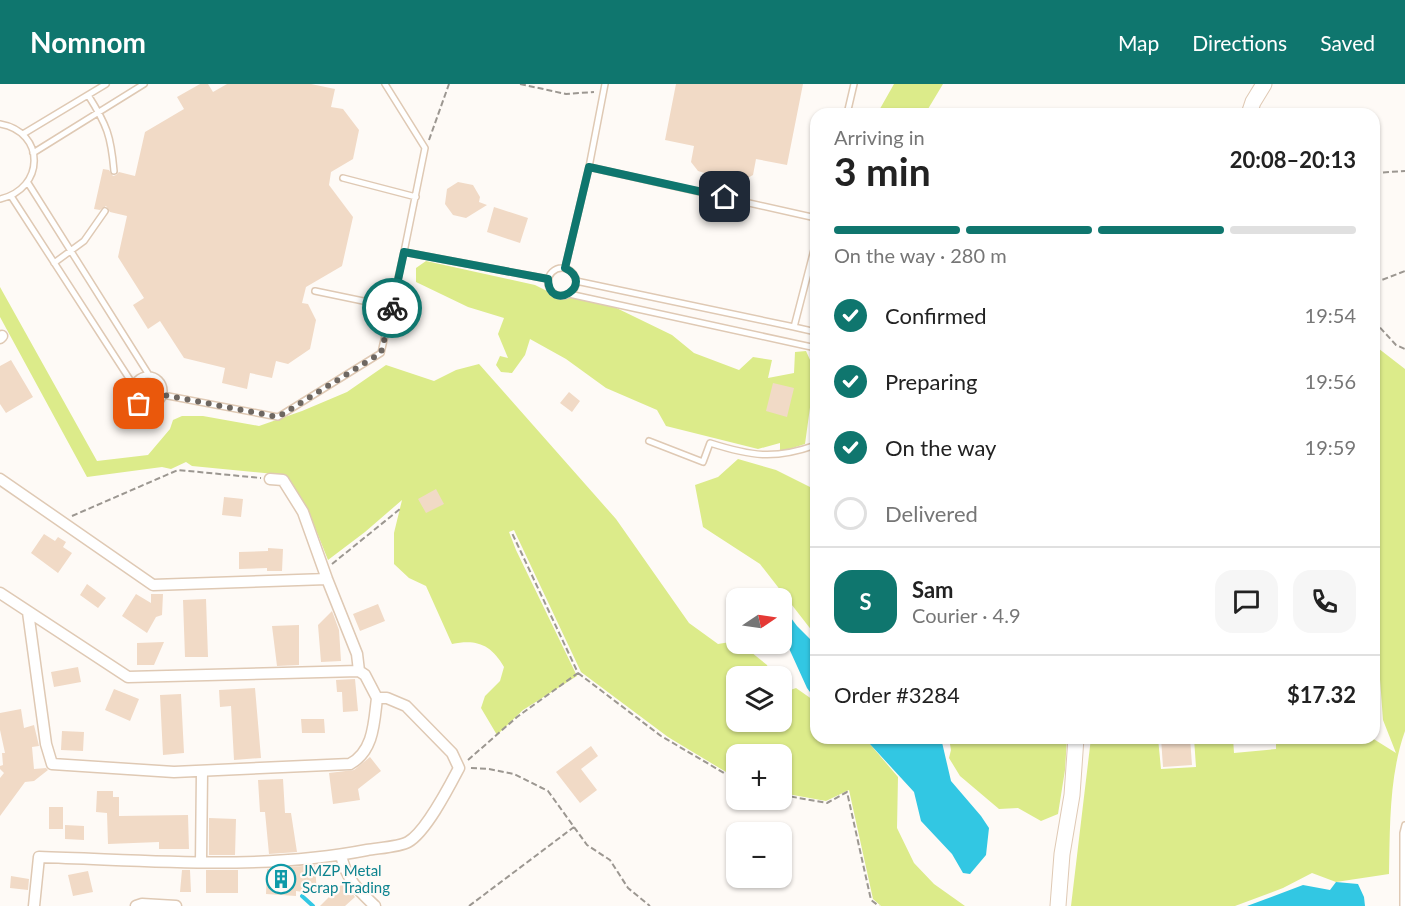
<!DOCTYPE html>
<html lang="en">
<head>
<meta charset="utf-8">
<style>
	body { margin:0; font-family:Lato,sans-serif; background:#f6f6f6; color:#222; height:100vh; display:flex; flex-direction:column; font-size:22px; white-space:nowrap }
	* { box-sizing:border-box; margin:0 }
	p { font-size:20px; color:#767676 }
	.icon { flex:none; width:33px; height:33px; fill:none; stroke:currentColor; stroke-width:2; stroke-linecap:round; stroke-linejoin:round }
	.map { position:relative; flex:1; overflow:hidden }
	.panel { position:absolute; left:810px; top:24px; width:570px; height:636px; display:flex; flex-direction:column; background:#fff; border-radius:18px; box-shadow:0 2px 4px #0004 }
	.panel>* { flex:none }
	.needle { width:39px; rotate:77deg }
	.buttons { position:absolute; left:726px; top:504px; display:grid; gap:12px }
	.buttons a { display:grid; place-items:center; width:66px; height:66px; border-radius:12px; background:#fff; box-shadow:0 2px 4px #0004; font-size:30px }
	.pin { position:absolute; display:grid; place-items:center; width:51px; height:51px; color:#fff; margin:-26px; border-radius:12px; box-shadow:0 3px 9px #0006 }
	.courier { position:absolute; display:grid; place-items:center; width:60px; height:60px; margin:-30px; border:4px solid #0f766e; border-radius:50%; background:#fff; color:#222; box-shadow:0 2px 8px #0007 }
	.overview em { font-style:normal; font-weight:700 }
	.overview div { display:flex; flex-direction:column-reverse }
	.overview { display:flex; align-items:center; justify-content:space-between; height:102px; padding:0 24px }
	h1 { font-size:39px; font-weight:700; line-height:45px }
	.bar { display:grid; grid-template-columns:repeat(4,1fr); gap:9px 6px; align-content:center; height:72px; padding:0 24px }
	.bar i { height:8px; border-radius:4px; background:#e0e0e0 }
	.bar .selected { background:#0f766e }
	.bar p { grid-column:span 4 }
	.line { display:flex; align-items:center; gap:15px; padding:0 24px; border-top:2px solid #e0e0e0 }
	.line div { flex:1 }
	.round { display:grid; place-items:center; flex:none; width:63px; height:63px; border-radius:18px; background:#f6f6f6 }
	ol { padding:0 24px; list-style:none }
	li { display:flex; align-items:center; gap:18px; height:66px }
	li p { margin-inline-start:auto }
	li .icon { padding:6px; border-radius:50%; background:#0f766e; color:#fff; stroke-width:4 }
	li:last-child { color:#767676 }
	li i { width:33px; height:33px; border:3px solid #e0e0e0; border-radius:50% }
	header { display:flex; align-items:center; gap:36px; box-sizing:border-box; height:84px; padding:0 30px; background:#0f766e; color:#fff }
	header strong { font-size:28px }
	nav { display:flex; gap:33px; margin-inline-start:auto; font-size:21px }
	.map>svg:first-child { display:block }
</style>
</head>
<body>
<header>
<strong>Nomnom</strong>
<nav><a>Map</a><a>Directions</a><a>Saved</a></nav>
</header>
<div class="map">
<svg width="1405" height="822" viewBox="0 0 1405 822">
	<rect width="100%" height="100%" fill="#fefaf6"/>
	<path fill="#dceb8a" d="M894,0h49l-18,30h-48z
		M426,177l109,24 20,10 47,6 70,34 22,18 45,17 14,-13 19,3 -4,18 26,-5 1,-21 11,-1 9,20 -10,73 -25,8v-9l-22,6 -92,-23 -9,-16 -51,-22 -40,-29 -36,-20 -5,16 -13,18 -11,-1 -5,-7 4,-9 8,2 -10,-24 6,-16 -36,-11 -52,-25v-14z
		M0,203l97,174 51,-6 22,-26 3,-9 9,-4h21l56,10 43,-15 45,-19 39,-27 48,16 22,-11 23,-6 137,155 73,104 29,21 18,-3v3h5l26,21 4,11h-35v46h46v-29l14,-5 20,14v36h45l8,5 29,34 -1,51 17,35 20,21 31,22h-84l-8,-7 -24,-109 -23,11 -44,-8v-39h-46v24l-68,-41 -87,-65 -67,-142 -5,2 7,18 61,126 -54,34 -26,25 -16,-27 4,-12 15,-15 4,-14c-13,-23 -28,-28 -52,-23l-26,-58 -17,-8 -15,-14v-31l8,-33 -37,32 -37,28 -20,-50 -23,-35 -93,-9 -6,-4 -15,7 -9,-2 -75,10 -87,-160z
		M1374,261l31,24v362c-16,45 -15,96 -16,143l-53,8 -24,-9 -29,15 -48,18h-164l20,-168h67l3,31 35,-2 -2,-29h39l1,15 42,-4v-11h20l1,4 75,-4 24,15 -13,-33 -9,-123z
		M738,375l38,11 40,20v146l-56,-72 -57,-37 -8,-42 23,-8z
		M949,654h118l-2,32 -7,44 -17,7 -23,-13 -19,1 -39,-33 -11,-18 2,-8z"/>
	<path fill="#32c7e3" d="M782,522l15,20 19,19v55l-9,-12 -25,-55z
		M861,654h80l10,43 30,35 8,12 -3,27 -16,19 -7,-1 -11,-19 -31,-33 -7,-29 -45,-49z
		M1336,798l22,2 6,13 1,9h-118l56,-21 27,5z"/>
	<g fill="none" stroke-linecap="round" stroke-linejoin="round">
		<path stroke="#32c7e3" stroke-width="4" d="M302,812l11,10"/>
	</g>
	<path fill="#f1dac6" d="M200,0h8l5,8 14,-8h84l24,5 -4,18 12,2 16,21 -6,29 -22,13 -2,13 24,32 -11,49 -36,21 -4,16 6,1 8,16 -6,29 -22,15 -12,-3 -4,17 -22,-5 -3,16 -25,-6 3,-15 -41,-10 -24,-37 -12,8 -15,-24 11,-7 -26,-41 9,-41 -17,-4 -4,-6 -6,4 -6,-1 9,-40 6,1 4,6 3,-1 3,-3 16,4 10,-44 39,-23 -7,-12z
		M676,0h127l-16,81 -31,-6 -3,16 -9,5h-10l-7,7 -18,-3 -1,-10 -10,-3 -7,-9 3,-16 -29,-6z
		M458,98l15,3 7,12 -1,5 8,3 -21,13 -13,-3 -8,-11 2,-15z
		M494,123l34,11 -8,25 -33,-11z
		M11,276l22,37 -27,16 -6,-9v-38z
		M773,299l21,5 -7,29 -21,-6z
		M569,308l11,9 -8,11 -12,-9z
		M436,405l8,15 -18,9 -8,-14z
		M224,413l19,2 -2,18 -19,-2z
		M44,450l11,7 3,-4 8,5 -3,5 9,6 -14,20 -27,-20z
		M268,464l15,1 -1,22h-15v-3l-28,1v-17l29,-1z
		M87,500l19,14 -8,10 -18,-13z
		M136,510l15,9v-9h12l-1,21 -6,2 -9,16 -25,-17z
		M206,515l2,58h-23l-2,-57z
		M378,520l7,17 -25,10 -7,-17z
		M332,527l7,19 2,31 -20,1 -3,-37z
		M299,541v40l-22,1 -5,-40z
		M164,558l-10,23h-17v-22z
		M78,583l3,15 -27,5 -3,-15z
		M355,595l3,32 -15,1 -1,-20h-5l-1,-12z
		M255,604l6,70 -27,2 -3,-54 -11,1 -1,-17z
		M114,605l25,10 -9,22 -25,-11z
		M181,610l3,59 -21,2 -3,-60z
		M21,625l3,19 10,-3 5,21 -7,1 2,22 12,-1 2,2 -14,11 -9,1 -25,34v-38l4,-5 -4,-4v-3l3,-1 -1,-12h3l-5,-23v-17z
		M301,635h23l1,14h-23z
		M62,647l22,1 -1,19 -22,-1z
		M1161,654h29l2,27 -29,2z
		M591,662l7,10 -17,13 16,21 -17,13 -24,-31z
		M370,673l11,14 -23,18 2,11 -27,4 -4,-31 25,-3z
		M283,695l2,34h6l6,39 -28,2 -4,-42h-5l-2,-32z
		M97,707h16v6h6v19l69,-1 1,34h-30v-7l-51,2 -1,-31 -11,-1z
		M49,723h14v22h-14z
		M209,734l27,1 -1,36h-26z
		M65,741l19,1v14l-19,-1z
		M315,781l2,29 -21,-3v5l-30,-2 1,-25z
		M182,786h8l1,22h-11z
		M206,786h32v23h-32z
		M88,787l5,21 -20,4 -5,-21z
		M11,792l18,3 -1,11 -18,-2z
		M344,798l11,15 -10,9h-25z"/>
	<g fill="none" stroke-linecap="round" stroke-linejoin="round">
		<g stroke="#dfc9b4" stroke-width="8">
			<path id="lane" d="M88,11c19,30 23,41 26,76
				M847,30l7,-30
				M0,40c46,8 45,65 0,75
				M23,50l83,-50
				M33,69l111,-69
				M589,83l227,51
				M343,94l73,19
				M28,99l121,192
				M11,112l123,190
				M816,158l-22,85 22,5
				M404,168l144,27
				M54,179l30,-22 21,-30
				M548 198a14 14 0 1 1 28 0a14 14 0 1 1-28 0Z
				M565,184l24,-101 16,-83
				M576,197l218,46
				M315,207l77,16
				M569,210l247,54
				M132 307a16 16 0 1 1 32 0a16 16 0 1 1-32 0Z
				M163,311l115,22 103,-64 23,-101 21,-104 -40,-64
				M649,357l54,21 7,-19c41,13 64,17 106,2
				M1403,822v-73l2,-8"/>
		</g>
		<g stroke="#dfc9b4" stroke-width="13">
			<path id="street" d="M0,254l2,-2
				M0,395l153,106 174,-6
				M270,395l13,1 20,32 24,67 30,75 2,17
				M0,509l128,84 231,-6 6,4 12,23h10l19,8 46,47 7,15c-10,19 -33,64 -51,74 -9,5 -30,6 -41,8 -107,21 -219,10 -328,7l-5,49
				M28,528l18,132 6,20 122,8 176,-8c24,-13 24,-42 27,-66
				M341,771c5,24 17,35 34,51
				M201,778l1,-90
				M136,822l6,-2 34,2"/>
		</g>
		<g stroke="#dfc9b4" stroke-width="17">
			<path id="secondary" d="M1249,30l4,-12 11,-18
				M1058,822l4,-52 10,-59 4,-57"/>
		</g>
		<path stroke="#9c9791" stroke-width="2" stroke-dasharray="6 3" stroke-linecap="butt" d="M520,0l46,10 28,-2
			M429,56l20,-56
			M1374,89l31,-2
			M1374,199l31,-12
			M1374,237l22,24 9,4
			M72,432l106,-46 83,8
			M332,480l68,-55
			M578,589l83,63 75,44
			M468,676l49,-43 61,-44 -66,-140
			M471,684l18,1 25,5 34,17 39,54 23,15 18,28 22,18
			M782,711l45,8 20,-11 24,108 8,6
			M469,822l105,-79"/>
		<use href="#lane" stroke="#fff" stroke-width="5"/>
		<use href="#street" stroke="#fff" stroke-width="10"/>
		<use href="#secondary" stroke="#fff" stroke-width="15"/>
	</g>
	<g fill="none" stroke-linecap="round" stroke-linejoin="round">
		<path stroke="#6e6761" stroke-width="6" stroke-dasharray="0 10.8" d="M139,320c11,5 20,2 25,-9l114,22 103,-64 11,-45"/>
		<path stroke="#0f766e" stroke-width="8" d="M392,224l12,-56 144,27c1,36 49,5 17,-11l24,-101 136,30"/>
	</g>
	<defs>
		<g id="building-ring" transform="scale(1.5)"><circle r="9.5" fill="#fefaf6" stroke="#0f9aa8" stroke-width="1.5"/><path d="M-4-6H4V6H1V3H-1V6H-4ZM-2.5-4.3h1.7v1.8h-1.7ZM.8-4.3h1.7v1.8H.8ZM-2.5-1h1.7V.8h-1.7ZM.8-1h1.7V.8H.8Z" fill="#0f9aa8"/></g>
	</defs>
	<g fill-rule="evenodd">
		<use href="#building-ring" x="281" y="795"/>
	</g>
	<g text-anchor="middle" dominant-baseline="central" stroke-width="4.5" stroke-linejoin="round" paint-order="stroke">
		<g font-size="15" fill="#0d838f" stroke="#fefaf6" text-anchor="start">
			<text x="302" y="786">JMZP Metal<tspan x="302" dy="17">Scrap Trading</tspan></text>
		</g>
	</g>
</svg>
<div class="buttons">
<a><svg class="needle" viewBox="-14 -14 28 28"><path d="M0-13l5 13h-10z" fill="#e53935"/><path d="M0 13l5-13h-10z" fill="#767676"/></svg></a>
<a><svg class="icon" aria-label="layers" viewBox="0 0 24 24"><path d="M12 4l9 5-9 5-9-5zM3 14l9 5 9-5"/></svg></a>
<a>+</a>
<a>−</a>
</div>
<div class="pin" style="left:139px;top:320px;background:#ea580c"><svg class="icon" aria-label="bag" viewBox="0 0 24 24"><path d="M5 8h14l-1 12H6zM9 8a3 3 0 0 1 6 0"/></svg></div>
<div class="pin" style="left:725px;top:113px;background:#1f2937"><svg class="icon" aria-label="home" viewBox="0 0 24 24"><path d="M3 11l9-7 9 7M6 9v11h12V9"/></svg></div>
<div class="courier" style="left:392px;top:224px"><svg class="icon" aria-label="bike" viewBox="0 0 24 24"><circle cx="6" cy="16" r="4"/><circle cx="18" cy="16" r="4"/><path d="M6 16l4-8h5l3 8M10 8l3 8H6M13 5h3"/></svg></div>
<section class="panel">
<div class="overview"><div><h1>3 min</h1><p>Arriving in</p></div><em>20:08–20:13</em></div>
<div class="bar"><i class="selected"></i><i class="selected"></i><i class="selected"></i><i></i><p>On the way · 280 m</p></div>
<ol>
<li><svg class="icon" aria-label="check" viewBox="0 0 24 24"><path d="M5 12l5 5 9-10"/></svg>Confirmed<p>19:54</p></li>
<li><svg class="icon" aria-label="check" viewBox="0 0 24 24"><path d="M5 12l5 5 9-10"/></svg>Preparing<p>19:56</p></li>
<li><svg class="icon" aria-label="check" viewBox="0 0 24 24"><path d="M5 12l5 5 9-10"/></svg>On the way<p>19:59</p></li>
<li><i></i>Delivered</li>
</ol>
<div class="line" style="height:108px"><b class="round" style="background:#0f766e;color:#fff">S</b><div><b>Sam</b><p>Courier · 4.9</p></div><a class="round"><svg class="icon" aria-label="chat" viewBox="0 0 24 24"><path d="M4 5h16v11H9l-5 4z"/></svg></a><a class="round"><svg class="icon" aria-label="phone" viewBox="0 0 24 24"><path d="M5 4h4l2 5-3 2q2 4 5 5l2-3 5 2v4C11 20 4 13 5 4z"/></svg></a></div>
<div class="line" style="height:78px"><div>Order #3284</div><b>$17.32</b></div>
</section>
</div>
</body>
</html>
